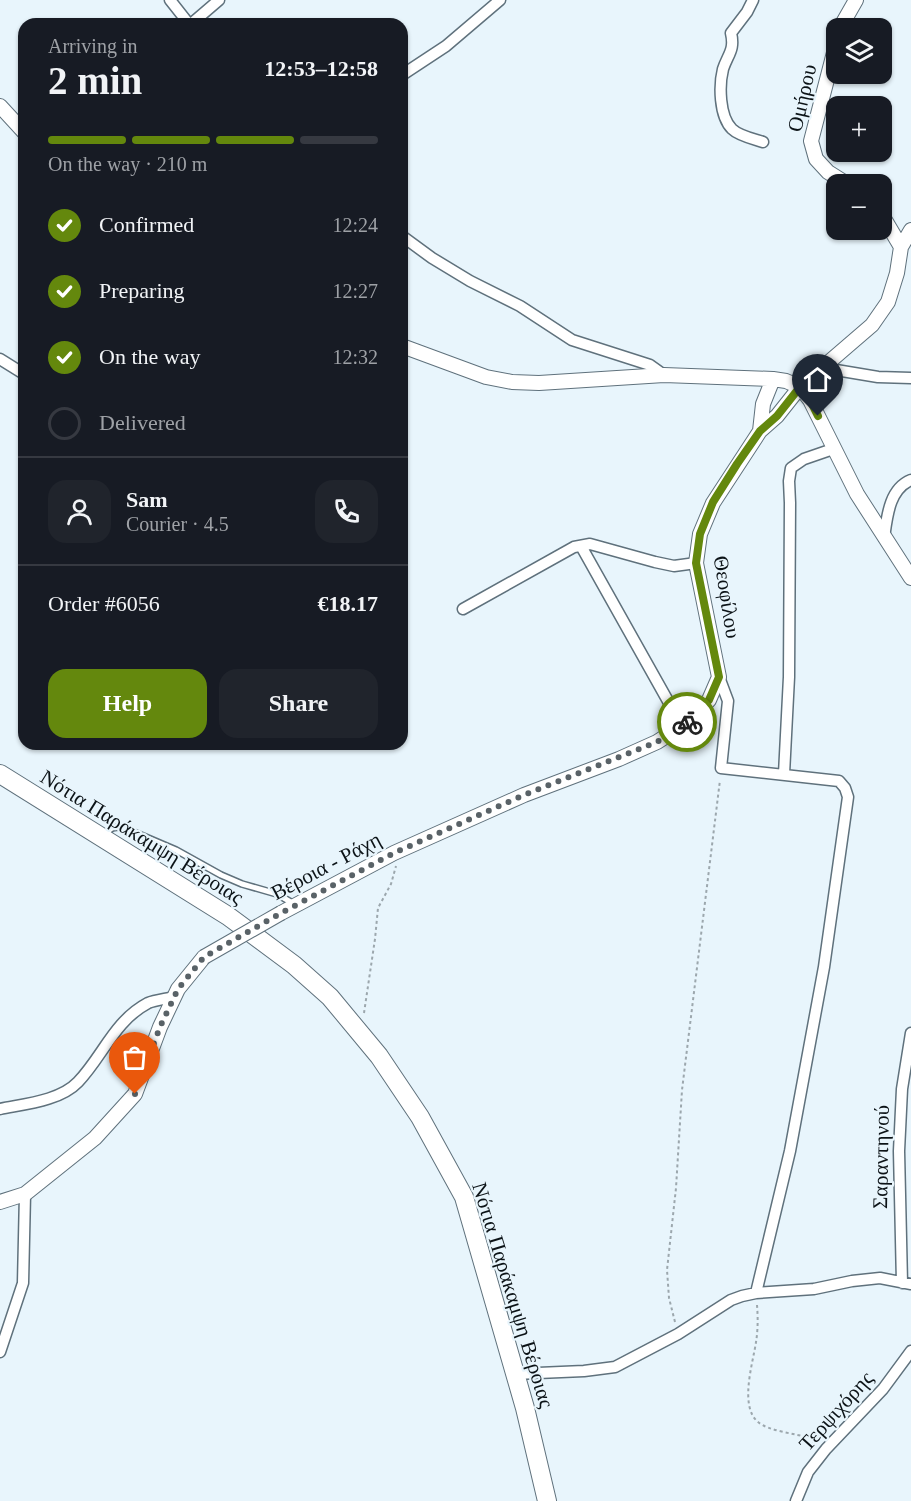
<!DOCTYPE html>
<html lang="en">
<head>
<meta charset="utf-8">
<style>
	body { margin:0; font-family:"Times New Roman",serif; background:#20242c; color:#f1f3f6; height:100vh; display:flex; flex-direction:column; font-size:22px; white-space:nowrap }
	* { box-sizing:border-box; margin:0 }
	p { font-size:20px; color:#9ea1a6 }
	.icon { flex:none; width:33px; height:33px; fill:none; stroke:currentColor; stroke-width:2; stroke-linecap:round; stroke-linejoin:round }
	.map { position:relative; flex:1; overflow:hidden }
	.drawer { position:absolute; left:18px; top:18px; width:390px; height:732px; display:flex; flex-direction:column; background:#171b24; border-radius:18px; box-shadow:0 2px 4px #0004 }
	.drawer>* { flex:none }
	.tools { position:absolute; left:826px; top:18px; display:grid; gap:12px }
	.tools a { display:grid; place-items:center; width:66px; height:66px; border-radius:12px; background:#171b24; box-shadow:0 2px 4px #0004; font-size:30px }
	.pin { position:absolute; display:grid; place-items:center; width:51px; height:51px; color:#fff; margin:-62px -26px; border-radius:50% 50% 50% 0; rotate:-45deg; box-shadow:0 0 6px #0007 }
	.pin .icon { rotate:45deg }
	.courier { position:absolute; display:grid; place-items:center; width:60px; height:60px; margin:-30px; border:4px solid #64880d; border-radius:50%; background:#fff; color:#222; box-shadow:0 2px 8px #0007 }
	.head em { font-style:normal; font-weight:600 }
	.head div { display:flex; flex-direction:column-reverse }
	.head { display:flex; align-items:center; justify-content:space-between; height:102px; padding:0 30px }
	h1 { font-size:39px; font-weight:600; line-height:45px }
	.bar { display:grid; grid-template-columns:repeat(4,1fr); gap:9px 6px; align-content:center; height:72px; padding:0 30px }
	.bar i { height:8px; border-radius:4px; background:#363941 }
	.bar .current { background:#64880d }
	.bar p { grid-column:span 4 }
	.line { display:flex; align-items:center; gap:15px; padding:0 30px; border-top:2px solid #363941 }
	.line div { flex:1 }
	.round { display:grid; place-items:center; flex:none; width:63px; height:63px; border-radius:18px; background:#20242c }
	ol { padding:0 30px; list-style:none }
	li { display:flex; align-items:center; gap:18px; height:66px }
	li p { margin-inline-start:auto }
	li .icon { padding:6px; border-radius:50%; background:#64880d; color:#fff; stroke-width:4 }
	li:last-child { color:#9ea1a6 }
	li i { width:33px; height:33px; border:3px solid #363941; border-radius:50% }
	.primary-button { display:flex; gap:12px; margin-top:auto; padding:12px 30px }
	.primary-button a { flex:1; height:69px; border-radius:18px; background:#64880d; color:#fff; font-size:24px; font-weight:600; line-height:69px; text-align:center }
	.primary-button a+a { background:#20242c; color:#f1f3f6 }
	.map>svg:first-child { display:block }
</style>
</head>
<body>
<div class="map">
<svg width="911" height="1501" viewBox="0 0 911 1501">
	<rect width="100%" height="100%" fill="#e8f5fc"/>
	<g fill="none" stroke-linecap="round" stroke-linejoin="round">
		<g stroke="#5f717c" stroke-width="8">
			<path id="service" d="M106,835c4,-8 8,-8 16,-8l54,23 45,25 21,9 35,10 17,10"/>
		</g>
		<g stroke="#5f717c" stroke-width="13">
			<path id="minor" d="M170,0l19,24
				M753,0l-6,12 -16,21c4,17 -3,21 -8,36 -4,16 -4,47 9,60 7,7 22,10 31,13
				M191,24l28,-24
				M402,75l44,-29 54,-46
				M402,236l30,22 38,23 50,25 52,34 78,25 14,10
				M0,359l24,15
				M824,368l54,9 33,1
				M884,538c3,-21 5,-49 27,-58
				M581,546l101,180
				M463,609l111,-62 16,-3 65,18 19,4 22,-3
				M719,677l9,24 -7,67 118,13 6,7 3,9 -24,170 -34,184 -34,142
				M784,774l5,-97 1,-174 -1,-22 2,-13 13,-9 29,-10
				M0,1109c24,-5 60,-8 78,-27 25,-26 36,-61 70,-79 7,-3 18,-4 26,-6
				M902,1283l-3,-132 3,-62 9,-56
				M0,1352l23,-69 2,-89
				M515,1374l69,-3 31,-4 63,-33 53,-34 11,-4 14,-3 58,-4 38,-8 28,-3 31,6
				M796,1501l12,-29 18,-23 57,-60 28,-38"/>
		</g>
		<g stroke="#5f717c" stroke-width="16">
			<path id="tertiary" d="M840,28l16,-28
				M837,41l-26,100 5,18 12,13 19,12
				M0,106l24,26
				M882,215l19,32
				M402,346l84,31 26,5 27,1 125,-8 109,4 13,2 14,6
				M800,387l10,13 47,94 54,84
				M760,431l3,-27 10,-25
				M281,913l113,-60 130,-58 95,-36 38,-17 25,-16 15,-13 12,-13 10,-23 -23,-114 4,-29 13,-31 47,-72 17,-15 23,-29 72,-62 16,-23 9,-29 4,-26 10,-17
				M0,1202l25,-8 70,-56 40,-44 25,-67 18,-38 26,-32"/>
		</g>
		<g stroke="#5f717c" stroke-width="20">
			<path id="primary" d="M0,774l228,142 66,49 36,32 49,59 41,61 44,80 61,211 22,93"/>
		</g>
		<path stroke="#9ca7ad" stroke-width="2" stroke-dasharray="3 3" stroke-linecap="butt" d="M364,1013l11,-74 3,-31 13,-24 5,-18
			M757,1305c1,12 1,25 -1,37 -3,21 -17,64 2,80 10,9 39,12 53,16l3,5
			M675,1322l-6,-24 -2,-28 9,-82 6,-98 38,-310"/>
		<use href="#service" stroke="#fff" stroke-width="5"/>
		<use href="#minor" stroke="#fff" stroke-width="10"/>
		<use href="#tertiary" stroke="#fff" stroke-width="14"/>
		<use href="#primary" stroke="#fff" stroke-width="18"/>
		<g stroke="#5f717c" stroke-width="16" stroke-linecap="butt">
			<path id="tertiary-bridge" d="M204,957l77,-44"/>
		</g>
		<use href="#tertiary-bridge" stroke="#fff" stroke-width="14"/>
	</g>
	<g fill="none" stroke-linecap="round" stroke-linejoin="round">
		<path stroke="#596267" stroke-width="6" stroke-dasharray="0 10.8" d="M135,1094l25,-67 18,-38 26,-32 77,-44 113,-60 130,-58 133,-53 30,-20"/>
		<path stroke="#64880d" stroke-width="8" d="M687,722l22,-22 10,-23 -23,-114 4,-29 13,-32 24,-38 23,-33 17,-15 23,-29 10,13 8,16"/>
	</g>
	<g text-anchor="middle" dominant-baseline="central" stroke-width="4.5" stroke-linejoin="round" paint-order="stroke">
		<g font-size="21" fill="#0c1317" stroke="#e8f5fc">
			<text transform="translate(802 98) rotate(-77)">Ομήρου</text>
			<text transform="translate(727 597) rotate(81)">Θεοφίλου</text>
			<text transform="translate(142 837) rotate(32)">Νότια Παράκαμψη Βέροιας</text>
			<text transform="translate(326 866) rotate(-28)">Βέροια - Ράχη</text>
			<text transform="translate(881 1157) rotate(-89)">Σαραντηνού</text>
			<text transform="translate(513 1295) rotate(73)">Νότια Παράκαμψη Βέροιας</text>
			<text transform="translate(836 1411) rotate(-48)">Τερψιχόρης</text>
		</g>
	</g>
</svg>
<div class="tools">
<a><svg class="icon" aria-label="layers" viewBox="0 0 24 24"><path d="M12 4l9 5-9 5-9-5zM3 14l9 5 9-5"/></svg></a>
<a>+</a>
<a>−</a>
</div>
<div class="pin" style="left:135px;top:1094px;background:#ea580c"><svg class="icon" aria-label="bag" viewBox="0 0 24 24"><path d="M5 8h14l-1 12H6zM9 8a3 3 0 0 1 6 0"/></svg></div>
<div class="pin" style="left:818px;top:416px;background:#1f2937"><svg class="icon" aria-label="home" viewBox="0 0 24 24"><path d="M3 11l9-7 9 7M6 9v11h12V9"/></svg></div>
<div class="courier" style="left:687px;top:722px"><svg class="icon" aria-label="bike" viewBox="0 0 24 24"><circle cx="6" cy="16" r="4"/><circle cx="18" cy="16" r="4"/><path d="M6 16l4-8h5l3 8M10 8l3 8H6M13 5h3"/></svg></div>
<section class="drawer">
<div class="head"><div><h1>2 min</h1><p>Arriving in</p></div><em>12:53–12:58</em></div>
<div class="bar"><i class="current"></i><i class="current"></i><i class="current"></i><i></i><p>On the way · 210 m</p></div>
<ol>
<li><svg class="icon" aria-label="check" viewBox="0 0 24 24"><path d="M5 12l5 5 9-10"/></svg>Confirmed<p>12:24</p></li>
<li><svg class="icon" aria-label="check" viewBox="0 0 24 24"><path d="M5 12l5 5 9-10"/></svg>Preparing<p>12:27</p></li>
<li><svg class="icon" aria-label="check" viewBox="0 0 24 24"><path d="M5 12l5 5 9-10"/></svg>On the way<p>12:32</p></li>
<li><i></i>Delivered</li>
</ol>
<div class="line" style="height:108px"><a class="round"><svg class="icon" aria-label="person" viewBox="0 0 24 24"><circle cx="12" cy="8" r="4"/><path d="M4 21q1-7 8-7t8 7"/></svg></a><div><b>Sam</b><p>Courier · 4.5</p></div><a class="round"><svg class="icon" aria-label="phone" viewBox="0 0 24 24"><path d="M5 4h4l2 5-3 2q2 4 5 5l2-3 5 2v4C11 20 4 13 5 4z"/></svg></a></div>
<div class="line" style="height:78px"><div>Order #6056</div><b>€18.17</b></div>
<div class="primary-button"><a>Help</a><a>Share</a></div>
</section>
</div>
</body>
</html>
